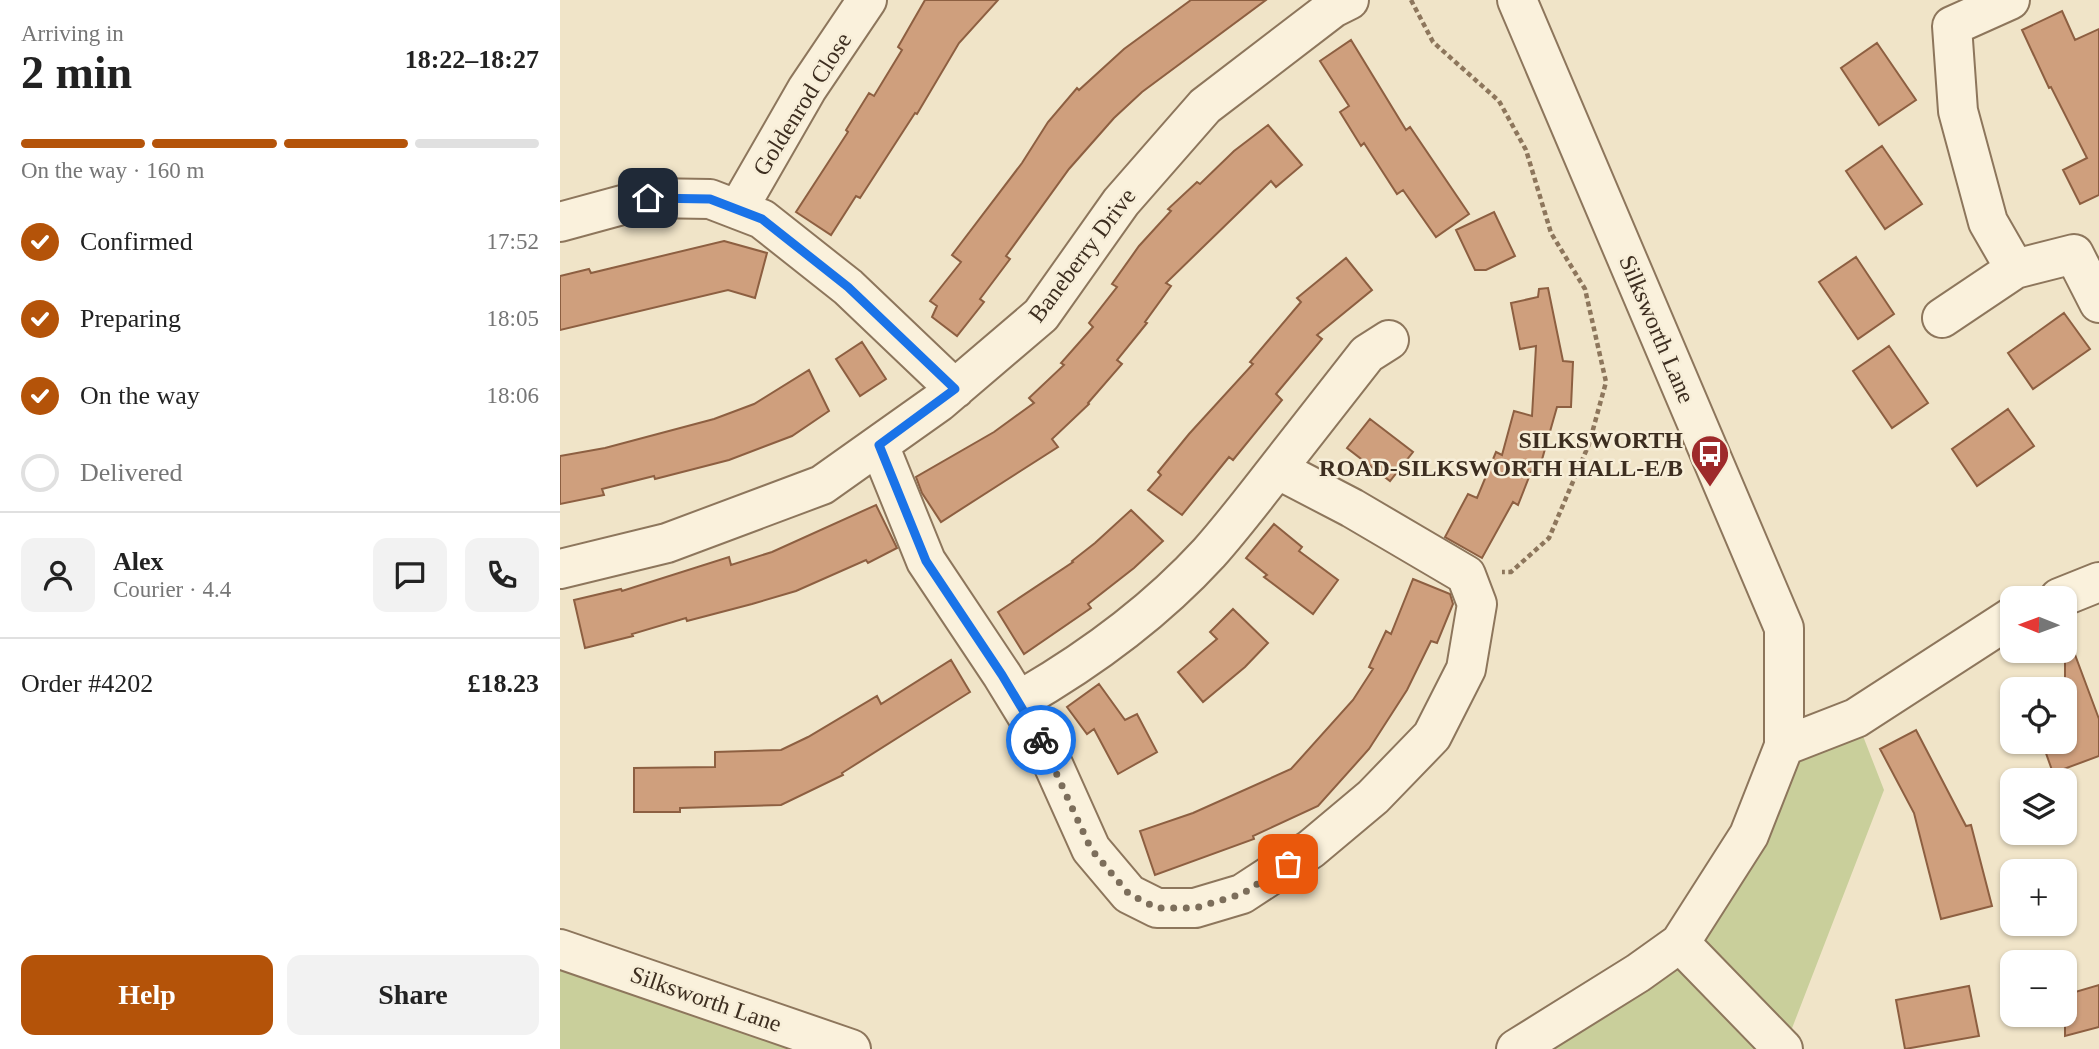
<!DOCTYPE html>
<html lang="en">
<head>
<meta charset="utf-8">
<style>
	body { margin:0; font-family:Georgia,serif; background:#f2f2f2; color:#222; height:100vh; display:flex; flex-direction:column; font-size:26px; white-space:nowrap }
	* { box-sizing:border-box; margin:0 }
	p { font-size:23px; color:#767676 }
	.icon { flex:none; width:38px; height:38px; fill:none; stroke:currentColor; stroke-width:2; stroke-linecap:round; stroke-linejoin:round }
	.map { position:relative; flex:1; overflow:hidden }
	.sheet { display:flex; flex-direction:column; background:#fff; width:560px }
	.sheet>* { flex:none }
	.needle { width:46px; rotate:271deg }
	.controls { position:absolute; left:1440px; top:586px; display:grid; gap:14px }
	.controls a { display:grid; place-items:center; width:77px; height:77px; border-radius:14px; background:#fff; box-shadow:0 2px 5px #0004; font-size:35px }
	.pin { position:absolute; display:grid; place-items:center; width:60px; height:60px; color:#fff; margin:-30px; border-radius:14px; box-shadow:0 4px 10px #0006 }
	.courier { position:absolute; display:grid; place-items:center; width:70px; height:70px; margin:-35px; border:5px solid #1a73e8; border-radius:50%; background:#fff; color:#222; box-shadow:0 2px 9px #0007 }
	.summary em { font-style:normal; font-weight:600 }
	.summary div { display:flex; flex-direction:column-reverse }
	.summary { display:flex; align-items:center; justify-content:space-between; height:119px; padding:0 21px }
	h1 { font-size:46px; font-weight:600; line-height:52px }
	.bar { display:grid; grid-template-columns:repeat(4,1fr); gap:10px 7px; align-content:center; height:84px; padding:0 21px }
	.bar i { height:9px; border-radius:5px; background:#e0e0e0 }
	.bar .current { background:#b45309 }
	.bar p { grid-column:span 4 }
	.line { display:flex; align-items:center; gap:18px; padding:0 21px; border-top:2px solid #e0e0e0 }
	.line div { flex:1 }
	.round { display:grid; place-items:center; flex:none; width:74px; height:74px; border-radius:14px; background:#f2f2f2 }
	ol { padding:0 21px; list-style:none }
	li { display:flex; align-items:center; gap:21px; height:77px }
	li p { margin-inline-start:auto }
	li .icon { padding:7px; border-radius:50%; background:#b45309; color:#fff; stroke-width:4 }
	li:last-child { color:#767676 }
	li i { width:38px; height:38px; border:4px solid #e0e0e0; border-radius:50% }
	.cta { display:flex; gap:14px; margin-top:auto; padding:14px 21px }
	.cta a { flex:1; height:80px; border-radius:14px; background:#b45309; color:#fff; font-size:28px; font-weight:600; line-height:80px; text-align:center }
	.cta a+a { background:#f2f2f2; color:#222 }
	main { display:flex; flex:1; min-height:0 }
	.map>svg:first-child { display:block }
</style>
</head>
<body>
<main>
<section class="sheet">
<div class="summary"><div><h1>2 min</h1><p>Arriving in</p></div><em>18:22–18:27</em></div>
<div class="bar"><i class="current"></i><i class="current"></i><i class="current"></i><i></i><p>On the way · 160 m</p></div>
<ol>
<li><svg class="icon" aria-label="check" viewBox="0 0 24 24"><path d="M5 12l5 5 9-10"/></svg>Confirmed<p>17:52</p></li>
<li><svg class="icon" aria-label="check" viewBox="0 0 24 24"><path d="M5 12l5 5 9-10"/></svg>Preparing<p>18:05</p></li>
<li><svg class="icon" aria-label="check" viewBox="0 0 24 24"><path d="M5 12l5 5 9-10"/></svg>On the way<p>18:06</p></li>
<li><i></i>Delivered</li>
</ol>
<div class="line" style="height:126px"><a class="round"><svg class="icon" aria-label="person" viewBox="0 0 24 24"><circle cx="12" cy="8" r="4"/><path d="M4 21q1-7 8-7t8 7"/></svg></a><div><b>Alex</b><p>Courier · 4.4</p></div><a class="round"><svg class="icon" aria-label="chat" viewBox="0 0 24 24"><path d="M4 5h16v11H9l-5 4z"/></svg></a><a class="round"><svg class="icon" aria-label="phone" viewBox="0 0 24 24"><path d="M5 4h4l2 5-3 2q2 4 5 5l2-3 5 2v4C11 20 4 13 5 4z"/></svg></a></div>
<div class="line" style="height:91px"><div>Order #4202</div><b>£18.23</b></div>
<div class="cta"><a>Help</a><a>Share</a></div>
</section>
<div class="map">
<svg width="1539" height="1049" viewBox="0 0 1539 1049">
	<rect width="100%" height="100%" fill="#f0e4c8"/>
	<path fill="#c9cf9b" d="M1296,718l28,72 -100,259h-268l122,-76 146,-227z
		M0,949l291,100h-291z"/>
	<path fill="#cf9f7d" stroke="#8d5f41" stroke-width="2" d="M365,0h73l-39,43 -42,71 -2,-1 -55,85 -4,-2 -25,39 -35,-23 52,-80 -2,-2 23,-37 5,3 28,-46 -4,-3z
		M631,0h75l-124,92 -28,26 -45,51 -63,87 4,3 -30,40 4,3 -27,34 -25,-19 5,-11 -7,-5 31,-39 -9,-7 70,-92 26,-41 29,-34 2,2 45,-41z
		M1502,11l13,29 24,-11v166l-19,9 -17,-34 24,-12 -36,-71 -2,1 -27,-58z
		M791,40l55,90 4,-3 59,87 -33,23 -33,-47 -6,4 -33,-51 -3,3 -21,-34 9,-6 -29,-45z
		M1317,43l39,57 -37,25 -38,-57z
		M708,125l34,40 -26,22 -5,-6 -105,102 5,3 -26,36 2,1 -30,37 5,4 -34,39 1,1 -37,35 6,8 -117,75 -19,-29 -6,-16 78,-45 40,-29 -5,-5 35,-33 -3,-2 32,-36 -4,-4 28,-36 -5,-3 27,-38 32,-35 -3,-2 29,-27 3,2 34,-33z
		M1322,146l40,58 -37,25 -39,-58z
		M934,212l21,44 -29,14h-11l-19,-40z
		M164,241l43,12 -12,45 -27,-8 -168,40v-54l29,-7 2,4z
		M1296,257l38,57 -36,25 -39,-57z
		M786,258l26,32 -55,45 5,4 -46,55 6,6 -49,60 -4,-3 -47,58 -34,-25 13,-15 -3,-3 31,-38 64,-70 -3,-2 51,-60 -4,-4z
		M988,288l15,73 10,1 -2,45h-14l-16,56 -6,-1 -17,43 -5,-3 -31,56 -37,-21 23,-43 9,4 19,-46 6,3 12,-44 18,5 4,-70 -16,3 -9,-46 27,-6 1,-8z
		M1504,313l26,36 -57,40 -25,-36z
		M302,342l24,37 -26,17 -24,-37z
		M1329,346l39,57 -36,25 -39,-57z
		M249,370l20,41 -37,25 -63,24 -74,19 -1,-3 -52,13 2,6 -44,9v-48l45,-8 109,-29 40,-15z
		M1448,409l26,37 -57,40 -25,-37z
		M810,419l43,33 -23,29 -43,-33z
		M316,505l21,43 -29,15 -2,-3 -70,31 -44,13 -65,17 -1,-3 -54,16 1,2 -48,12 -11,-48 47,-11 1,2 107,-34 2,8 41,-13z
		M571,510l32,31 -29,27 -46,36 3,4 -67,46 -26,-42 75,-50 -1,-1 23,-18z
		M714,524l28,23 -3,4 39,29 -25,34 -49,-37 3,-2 -21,-17z
		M853,579l37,15 3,10 -16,39 -6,-2 -24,49 -38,59 -51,57 -65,30 1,3 -99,36 -15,-44 53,-18 98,-44 62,-69 20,-31 -4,-2 17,-36 5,3z
		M673,609l35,34 -23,24 -42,35 -25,-30 39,-33 -7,-7z
		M1505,636h3l31,83v37l-46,17 -11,-31h23z
		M391,660l19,32 -128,81 1,2 -62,30 -101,3v4h-46v-44l81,-1v-15l66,-2 27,-13 69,-41 4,8z
		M539,684l26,36 12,-6 20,38 -39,22 -24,-45 -7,5 -20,-27z
		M1356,730l50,96 5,-1 21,81 -51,13 -27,-106 -34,-64z
		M1539,985v42l-34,9v-41z
		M1409,986l10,50 -74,13 -9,-49z"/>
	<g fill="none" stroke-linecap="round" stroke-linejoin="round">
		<g stroke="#8d765c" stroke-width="42">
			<path id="minor" d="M1450,0l-58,26 6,85 30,111 27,47 59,-15 25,49
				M178,209l69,-120 60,-89
				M0,222l88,-24 62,1 52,20 86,68 107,102
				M1382,318l73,-49
				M319,445l47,116 76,114 41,67 48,107 38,45 28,14h38l47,-14 69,-45 62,-52 59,-61 34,-67 11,-65 -11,-29 -114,-67 -75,-39c-22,28 -44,57 -68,84 -55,60 -121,108 -191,148
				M717,469l90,-115 22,-14
				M0,569l107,-26 155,-58 117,-83 102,-87 80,-113 84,-96 128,-98 16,-8
				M1499,598l40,-16
				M1224,746l72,-28 156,-101
				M1120,943l103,106
				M0,949l291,100
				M956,1049l122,-76 42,-30 69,-108 35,-89v-118l-267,-628"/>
		</g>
		<path stroke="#8d765c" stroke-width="4.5" stroke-dasharray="5 3.5" stroke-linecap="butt" d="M851,0l22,42 66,59 27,49 25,83 34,56 21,93 -17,62 -40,94 -38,34h-9"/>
		<use href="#minor" stroke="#faf1dc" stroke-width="38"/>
	</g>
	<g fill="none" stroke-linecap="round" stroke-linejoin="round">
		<path stroke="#7c6e5b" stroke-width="7" stroke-dasharray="0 12.6" d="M481,740l50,109 38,45 28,14h38l47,-14 46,-30"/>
		<path stroke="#1a73e8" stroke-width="9" d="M88,198l62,1 52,20 86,68 107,102 -76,56 47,116 76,114 39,65"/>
	</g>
	<defs>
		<g id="bus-pin" transform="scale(2.0125)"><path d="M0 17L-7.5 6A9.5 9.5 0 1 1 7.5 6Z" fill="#9e2a2b" stroke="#f7eed8"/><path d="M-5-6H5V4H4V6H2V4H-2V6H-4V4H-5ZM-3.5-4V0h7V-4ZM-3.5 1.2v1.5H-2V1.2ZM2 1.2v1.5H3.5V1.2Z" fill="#fff"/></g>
	</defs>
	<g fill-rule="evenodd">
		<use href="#bus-pin" x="1150" y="454"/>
	</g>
	<g text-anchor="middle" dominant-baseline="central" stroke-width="5" stroke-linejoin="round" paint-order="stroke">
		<g font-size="24" fill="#3d2e20" stroke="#f7eed8">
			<text transform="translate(242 104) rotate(-58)">Goldenrod Close</text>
			<text transform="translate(522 255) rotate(-53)">Baneberry Drive</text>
			<text transform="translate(1097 329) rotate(67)">Silksworth Lane</text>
			<text transform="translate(146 999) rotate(19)">Silksworth Lane</text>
		</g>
		<g font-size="24" font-weight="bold" fill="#3d2e20" stroke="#f7eed8" text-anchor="end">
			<text x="1123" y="440">SILKSWORTH<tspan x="1123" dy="28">ROAD-SILKSWORTH HALL-E/B</tspan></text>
		</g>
	</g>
</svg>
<div class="controls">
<a><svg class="needle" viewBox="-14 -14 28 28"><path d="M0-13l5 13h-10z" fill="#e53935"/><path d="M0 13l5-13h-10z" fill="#767676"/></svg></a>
<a><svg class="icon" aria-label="locate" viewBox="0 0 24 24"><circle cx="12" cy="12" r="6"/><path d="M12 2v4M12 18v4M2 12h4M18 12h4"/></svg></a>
<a><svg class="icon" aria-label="layers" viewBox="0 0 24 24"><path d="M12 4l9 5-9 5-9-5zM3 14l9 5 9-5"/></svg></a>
<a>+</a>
<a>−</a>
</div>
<div class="pin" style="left:728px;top:864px;background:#ea580c"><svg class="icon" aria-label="bag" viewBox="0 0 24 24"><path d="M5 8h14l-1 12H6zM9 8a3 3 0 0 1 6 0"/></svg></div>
<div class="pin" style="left:88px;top:198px;background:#1f2937"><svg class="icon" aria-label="home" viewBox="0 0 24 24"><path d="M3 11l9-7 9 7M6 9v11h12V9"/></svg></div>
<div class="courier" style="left:481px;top:740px"><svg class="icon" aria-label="bike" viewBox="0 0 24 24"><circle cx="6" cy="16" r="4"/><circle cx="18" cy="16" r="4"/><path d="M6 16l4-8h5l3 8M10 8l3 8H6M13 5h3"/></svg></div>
</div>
</main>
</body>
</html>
